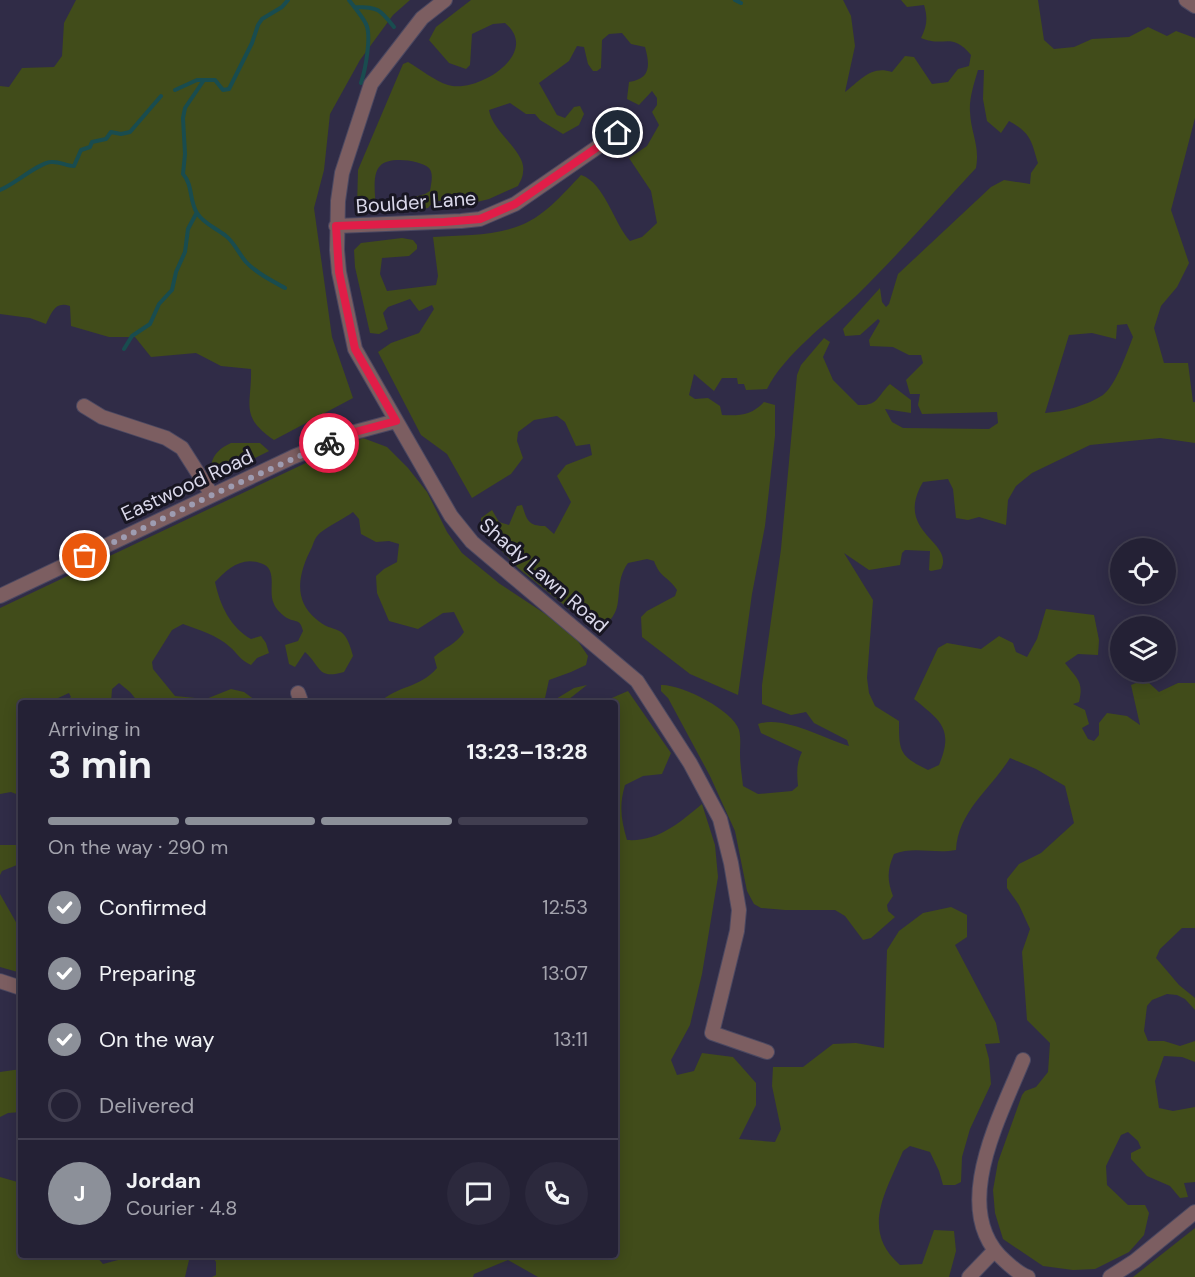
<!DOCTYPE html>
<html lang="en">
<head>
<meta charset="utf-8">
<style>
	body { margin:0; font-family:"DM Sans",sans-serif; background:#2c293d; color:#f1f3f6; height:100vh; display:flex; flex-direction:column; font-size:22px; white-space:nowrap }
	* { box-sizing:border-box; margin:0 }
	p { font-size:20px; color:#a3a3ad }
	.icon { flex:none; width:33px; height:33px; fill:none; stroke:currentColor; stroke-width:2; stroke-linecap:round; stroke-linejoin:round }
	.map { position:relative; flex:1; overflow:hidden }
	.drawer { position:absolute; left:18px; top:700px; width:600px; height:558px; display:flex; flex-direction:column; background:#242135; border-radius:6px; box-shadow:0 3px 15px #0003,0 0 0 2px #413e50 }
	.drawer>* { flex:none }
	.tools { position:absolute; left:1110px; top:538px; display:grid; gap:12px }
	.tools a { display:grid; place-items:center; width:66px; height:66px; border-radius:50%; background:#242135; box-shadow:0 3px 15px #0003,0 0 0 2px #413e50; font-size:30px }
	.pin { position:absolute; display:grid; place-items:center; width:51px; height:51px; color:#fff; margin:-26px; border:3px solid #fff; border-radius:50%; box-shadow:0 2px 6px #0007 }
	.courier { position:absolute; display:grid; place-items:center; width:60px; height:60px; margin:-30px; border:4px solid #e11d48; border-radius:50%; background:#fff; color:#222; box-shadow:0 2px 8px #0007 }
	.head em { font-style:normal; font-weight:700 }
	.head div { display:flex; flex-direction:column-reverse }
	.head { display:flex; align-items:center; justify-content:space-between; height:102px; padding:0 30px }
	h1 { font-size:39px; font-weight:700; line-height:45px }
	.bar { display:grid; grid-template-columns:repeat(4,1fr); gap:9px 6px; align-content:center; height:72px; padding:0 30px }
	.bar i { height:8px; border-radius:4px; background:#413e50 }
	.bar .on { background:#8c9099 }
	.bar p { grid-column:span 4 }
	.line { display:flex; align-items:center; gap:15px; padding:0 30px; border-top:2px solid #413e50 }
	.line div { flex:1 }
	.round { display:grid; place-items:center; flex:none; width:63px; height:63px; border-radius:32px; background:#2c293d }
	ol { padding:0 30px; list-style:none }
	li { display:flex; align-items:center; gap:18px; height:66px }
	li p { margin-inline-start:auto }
	li .icon { padding:6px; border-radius:50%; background:#8c9099; color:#fff; stroke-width:4 }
	li:last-child { color:#a3a3ad }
	li i { width:33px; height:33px; border:3px solid #413e50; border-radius:50% }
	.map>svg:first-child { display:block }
</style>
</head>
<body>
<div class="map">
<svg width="1195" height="1277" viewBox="0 0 1195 1277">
	<rect width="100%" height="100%" fill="#302c47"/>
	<path fill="#414c1a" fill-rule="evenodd" d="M76,0h334l-17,15 -33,45 -30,54 -6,56 -10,38 18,129 21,61 -79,42c-35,-24 -22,-35 -23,-71l-30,-3 -25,-13 -45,4 -16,-20h-26l-38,-11 -1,-20c-15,-5 -18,6 -24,18l-16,-6 -30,-4v-228l9,1 13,-19 32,-1 8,-11 2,-33z
		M471,0h372l8,16 4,30 -10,46c16,-12 26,-27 47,-20l13,-16 9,1 18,27 16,-2 10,-13 11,-3 2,-11c-20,-24 -26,-7 -50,-17 6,-12 7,-20 3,-33l-17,2 -6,-7h137l6,40 10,9 20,-2 18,-8 37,-2 19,-10 19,9 9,-5 19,7v80l-24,92 18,53 -12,24 -16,19 -7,22 10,35h24l5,39h2v41l-35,-5 -70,7 -58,28 -16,13 -8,14 -2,25 -27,-8 -11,3 -12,-2 -3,-29 -5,-10 -25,3c-30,51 32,59 18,87l-10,2 -2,-1 1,-19 -25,-1 -3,3 -2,12 -31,5 -25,-17 29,47 -6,78 2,15 6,13 24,15c0,30 0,35 29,49l11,-5c15,-36 2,-44 -25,-66l24,-51 9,-5 34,6 18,-13 14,7 3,9 11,5 10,-18 9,-30 48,6 5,25 -1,15 -20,-1 -13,9c12,16 19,18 14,39l-6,2 12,6 4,14 -7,4 6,11 6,2 5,-6v-12l8,-10 20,3 13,9 -9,-40 10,-4 8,2 10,9 19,-9h17v245h-13l-22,21 -4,9 23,27 16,13v12l-10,-11 -8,-4 -10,-1 -15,6 -5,6 -3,25 4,10h16l16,5 15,-5v21l-13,-5 -18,-1 -9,25 4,27 14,3 22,-4v75l-11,1 4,14 -8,1 -10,-12 -23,-10 -16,-17v-6l10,-5 -3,-7 -10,-9 -7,3 -15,31 1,19 21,20h17l4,8 -5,22 -15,17 -34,17 -22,1 -30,-4 -40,-27 -8,-26 -2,-23 5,-28 24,-67 3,-4 11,-4 12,-15 2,-29 -23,-23 -5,-68 8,-23 -11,-24 -12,-17v-9l12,-15 22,-11 33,-30 -9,-37 -29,-17 -26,-11c-19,31 -52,53 -54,92 -21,4 -43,-4 -62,4 -7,16 -7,26 -1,42l-6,9 1,6 7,6 -24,21 -8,2 -18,-24 -10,-6h-50l-24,-2 -7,-4 -7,-13 -12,-60 -25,-55 -42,-78 -7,-7v-6c20,-1 72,25 78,45 2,7 1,17 1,24 0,11 2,21 3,32l15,8 34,-3 6,-5c-1,-13 -2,-22 4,-34l-41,-19 -3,-9c26,-9 66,15 91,22l-2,-6 -33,-17 -8,-11 -15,3 -29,-11v-19l19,-136 16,-174 4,-10 23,-27 6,4 -7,15 10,23 25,25c21,1 19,-9 32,-21l21,16v13l-26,-4 7,13 11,6 86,1 9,-6 -1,-11 -75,2 -4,-9 2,-11h-10l-4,-14 17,-17 -2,-8h-12l-16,-8 -23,-1 -1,-6 11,-19 -2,-2 -18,16 -15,1 -2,-7 37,-41 2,14 4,5 3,-3 9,-30 93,-87 13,-7 26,4 1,-11 7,-10c-7,-23 -7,-30 -29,-42l-8,12 -14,-12 -4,-22 1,-29h-6c-4,14 -9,28 -8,42 1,22 10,33 6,56 -40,43 -79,88 -120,128 -29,27 -72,59 -89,93l-21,1 -2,-6h-6l-1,-6h-15l-8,13 -20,-17 -5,21 6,4 13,-1 12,8 2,9c18,1 30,0 42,-13l11,3v31l-10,90 -13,68 -14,101 -48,-21 -48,-37 -1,-20 6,-6 28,-15 2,-6c-8,-13 -17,-12 -23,-29l-7,-2 -19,4c-14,19 -5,39 -15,53 -2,4 -8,7 -12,10l-13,-3 -19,-14 -51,-41 -37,-39v-11l11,-8 7,12 10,3 8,-19 5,-1c5,14 5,21 23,21l9,8 17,-32 -14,-26 9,-11 26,-10 -2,-11 -14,2 -11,-24 -8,-6 -23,4 -16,12 -1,9 6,17 -12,16 -39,24 -25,-44 -26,-19 -43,-83 13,-9 28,-10 15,-24 -2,-4 -13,6 -9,-12 -22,8 -5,6 5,16 -9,5 -9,-1 -15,-66 -1,-17 7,-7 41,-5 11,2 4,5v4l-8,7 -27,2 -2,16 7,17 49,-6 2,-9 -5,-39c27,-2 57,-1 83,-10 26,-8 47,-33 65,-52 24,8 33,49 49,66l12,-4 15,-14 -6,-32 -22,-33 18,-12 12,-21 -7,-13 5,-7v-7l-5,-7 -13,14 -12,-6 2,-17c22,-3 21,-17 16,-35l-14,-3 -9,-11 -13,1 -7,6 -1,28 -4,3h-4l-5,-7 -4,-17 -7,-1 -8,15 -30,22 18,32 8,3 9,-11 6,-1 4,8 -5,11 -16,9 -23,-14 -5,-6h-9l-16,-11 -21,7c3,22 38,42 34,62 0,5 -3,10 -5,14l-29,13 -36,9 -11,-7h-8l-6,7 -28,3v-10l25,-7 5,-3c1,-7 4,-17 -1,-23 -9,-8 -41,-12 -49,-2 -9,9 -4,33 -4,45l-4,3 -15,-6 1,-38 45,-106 5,-2c12,7 27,19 40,23 29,9 94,-32 57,-62l-12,1 -21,10 -2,31 -4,4 -17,-6 -20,-23 7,-13zM1127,324l6,13c-6,15 -17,48 -30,58 -15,10 -40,17 -58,18l24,-78 23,-2 24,6 1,-14z
		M363,438l24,9 21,21 19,24 20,40 15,21 38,31 71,47 17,25 -2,9 -15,7 -22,8 -4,18 6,4 23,-14 13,-3 -23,18h-185c18,-18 40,-14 58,-35l-3,-11c11,-10 21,-12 30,-25l-10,-20 -11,1 -25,16 -29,-8 -12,-28 -1,-17 8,-7 13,-7 2,-18 -10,-3 -13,1 -15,-8 -2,-15 -6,-7c-9,7 -29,16 -35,23 -3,3 -5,9 -6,12 -13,25 -20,52 4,72 19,17 28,1 37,37l-9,16c-27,8 -23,-6 -39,-20l-10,15 -6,-3 -4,-19 13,-4 5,-10c-3,-13 -7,-8 -16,-13 -4,-2 -12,-10 -13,-14 -5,-10 0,-23 -4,-33 -2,-5 -6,-7 -10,-8 -19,-7 -34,7 -45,19 5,23 15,45 36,57l10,-3 5,7 3,10 -12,5 -6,7c-11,-5 -13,-11 -21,-18 -13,-12 -31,-17 -47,-23l-11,6 -20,32 1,7 22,27 31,3 25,-10 13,3 15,11h-120l-9,-11 -11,-9 -7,6 -1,14h-48l8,-6 -2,-4 -22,10 -26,1v27l-3,12 3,12v41l-10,-4 -11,2v-186l308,-146z
		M231,443h29l9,8 -38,19 -11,4 -9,-8c2,-12 9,-18 20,-23z
		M628,691l43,62 -9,21 -19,2 -18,9c-6,20 -4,35 2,55 31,2 52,-17 75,-36l13,41 3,32 -16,97 -12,51 -19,35 6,15 17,-4 8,-18 31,4 23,26v22l-17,34 36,3 6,-13 -9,-43 1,-19h30l30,-23 23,-1 28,5 3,-98 12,-19 24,-18 28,-6 16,8v22l-12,8 41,78 4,20 -15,1 4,15 2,25 -21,45 -8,28 -1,25 -6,3h-12l-4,-14 -9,-19 -20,-6 -7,5c-17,41 -43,79 -3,114l22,-1 12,-34 20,1 2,20 -7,26h-411l-30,-17 -34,14 -1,3h-261l4,-2v-13l-4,-6h403v-552l-15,-1z
		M0,845h21v21l-4,-1 -15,6 -2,4z
		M0,894l21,37v42l-21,-6z
		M21,1069v43l-13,1 -8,4v-45z
		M0,1177l21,6v73h75l7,8 30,-8h54l2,4 -4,17h-185z
		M1195,1228v49h-62z"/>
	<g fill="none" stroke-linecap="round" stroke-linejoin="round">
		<path stroke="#194c4f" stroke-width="4" d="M349,0c6,8 13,16 17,24 6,12 -1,47 -5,59
			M735,0l6,3
			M355,7c23,0 25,2 39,20
			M204,80l-19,28 -2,10 2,36 -2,20c10,11 6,26 14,39 7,11 19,15 29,23 8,6 13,18 20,26 10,11 26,19 39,26
			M175,90l22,-10h18l8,10 6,-1 23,-46 6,-18 4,-6 20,-12 6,-7
			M0,190c15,-6 38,-27 51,-28 8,-1 15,4 23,4l7,-16 9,-3 2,-5 14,-3 5,-7 10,2 9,-2 31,-36
			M124,349l8,-13 18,-12 9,-20 13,-14 4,-18 9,-20 3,-23 8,-15"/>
		<g stroke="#4b4861" stroke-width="16">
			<path id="minor" d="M445,0l-23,18 -51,66 -29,89 -4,28 -1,49 2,22 16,77 96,167 21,26 165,139 53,82 30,56 11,44 8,47 -2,21 -25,102 55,19
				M1186,0l9,6
				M336,226l125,-5 19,-2 35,-15 103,-71
				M84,406l18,11 64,21 16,10 30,47
				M0,596l293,-139 62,-25 41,-11
				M298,693l4,11
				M0,981l21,7
				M1023,1060c-23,57 -75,151 -18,201 8,7 14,13 23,16
				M969,1277l25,-26
				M1110,1277l25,-16 60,-49"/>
		</g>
		<use href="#minor" stroke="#7c5e61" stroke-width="14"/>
	</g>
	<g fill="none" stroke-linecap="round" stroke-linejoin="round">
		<path stroke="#9e9cb1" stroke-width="6" stroke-dasharray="0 10.8" d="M85,556l127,-61 117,-52"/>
		<path stroke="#e11d48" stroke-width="8" d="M329,443l26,-11 41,-11 -41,-72 -16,-77 -3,-46 108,-4 36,-3 35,-15 103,-71"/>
	</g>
	<g text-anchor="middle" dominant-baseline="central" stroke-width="6" stroke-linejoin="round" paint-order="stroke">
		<g font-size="20" fill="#dad8ea" stroke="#181622">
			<text transform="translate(416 202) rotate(-4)">Boulder Lane</text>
			<text transform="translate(187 485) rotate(-25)">Eastwood Road</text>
			<text transform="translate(544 575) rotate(41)">Shady Lawn Road</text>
		</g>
	</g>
</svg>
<div class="tools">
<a><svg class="icon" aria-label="locate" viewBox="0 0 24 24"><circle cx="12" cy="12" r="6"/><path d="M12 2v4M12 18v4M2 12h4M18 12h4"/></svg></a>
<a><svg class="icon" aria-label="layers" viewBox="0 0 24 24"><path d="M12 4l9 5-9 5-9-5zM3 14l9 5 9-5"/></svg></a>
</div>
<div class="pin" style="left:85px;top:556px;background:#ea580c"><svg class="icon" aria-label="bag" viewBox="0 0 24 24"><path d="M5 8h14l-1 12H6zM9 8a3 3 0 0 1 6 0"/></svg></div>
<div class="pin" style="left:618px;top:133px;background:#1f2937"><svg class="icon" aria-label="home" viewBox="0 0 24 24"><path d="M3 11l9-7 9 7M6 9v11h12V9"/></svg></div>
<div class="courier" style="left:329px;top:443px"><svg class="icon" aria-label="bike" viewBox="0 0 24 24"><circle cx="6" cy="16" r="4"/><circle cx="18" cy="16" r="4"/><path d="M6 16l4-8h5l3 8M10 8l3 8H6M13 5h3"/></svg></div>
<section class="drawer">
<div class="head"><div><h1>3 min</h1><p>Arriving in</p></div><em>13:23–13:28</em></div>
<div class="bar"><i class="on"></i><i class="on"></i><i class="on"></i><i></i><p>On the way · 290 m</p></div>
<ol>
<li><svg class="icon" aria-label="check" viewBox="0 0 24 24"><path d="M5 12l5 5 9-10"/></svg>Confirmed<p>12:53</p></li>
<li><svg class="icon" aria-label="check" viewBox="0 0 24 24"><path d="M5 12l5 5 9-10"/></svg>Preparing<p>13:07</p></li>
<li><svg class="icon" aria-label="check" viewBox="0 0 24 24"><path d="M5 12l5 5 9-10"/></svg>On the way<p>13:11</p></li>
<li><i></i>Delivered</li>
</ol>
<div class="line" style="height:108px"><b class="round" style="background:#8c9099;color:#fff">J</b><div><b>Jordan</b><p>Courier · 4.8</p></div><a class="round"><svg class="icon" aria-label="chat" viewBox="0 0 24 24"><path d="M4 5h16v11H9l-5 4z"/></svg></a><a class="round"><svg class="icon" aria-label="phone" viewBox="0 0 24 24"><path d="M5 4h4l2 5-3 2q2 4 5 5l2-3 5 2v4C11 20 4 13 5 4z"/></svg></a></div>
</section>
</div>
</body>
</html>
